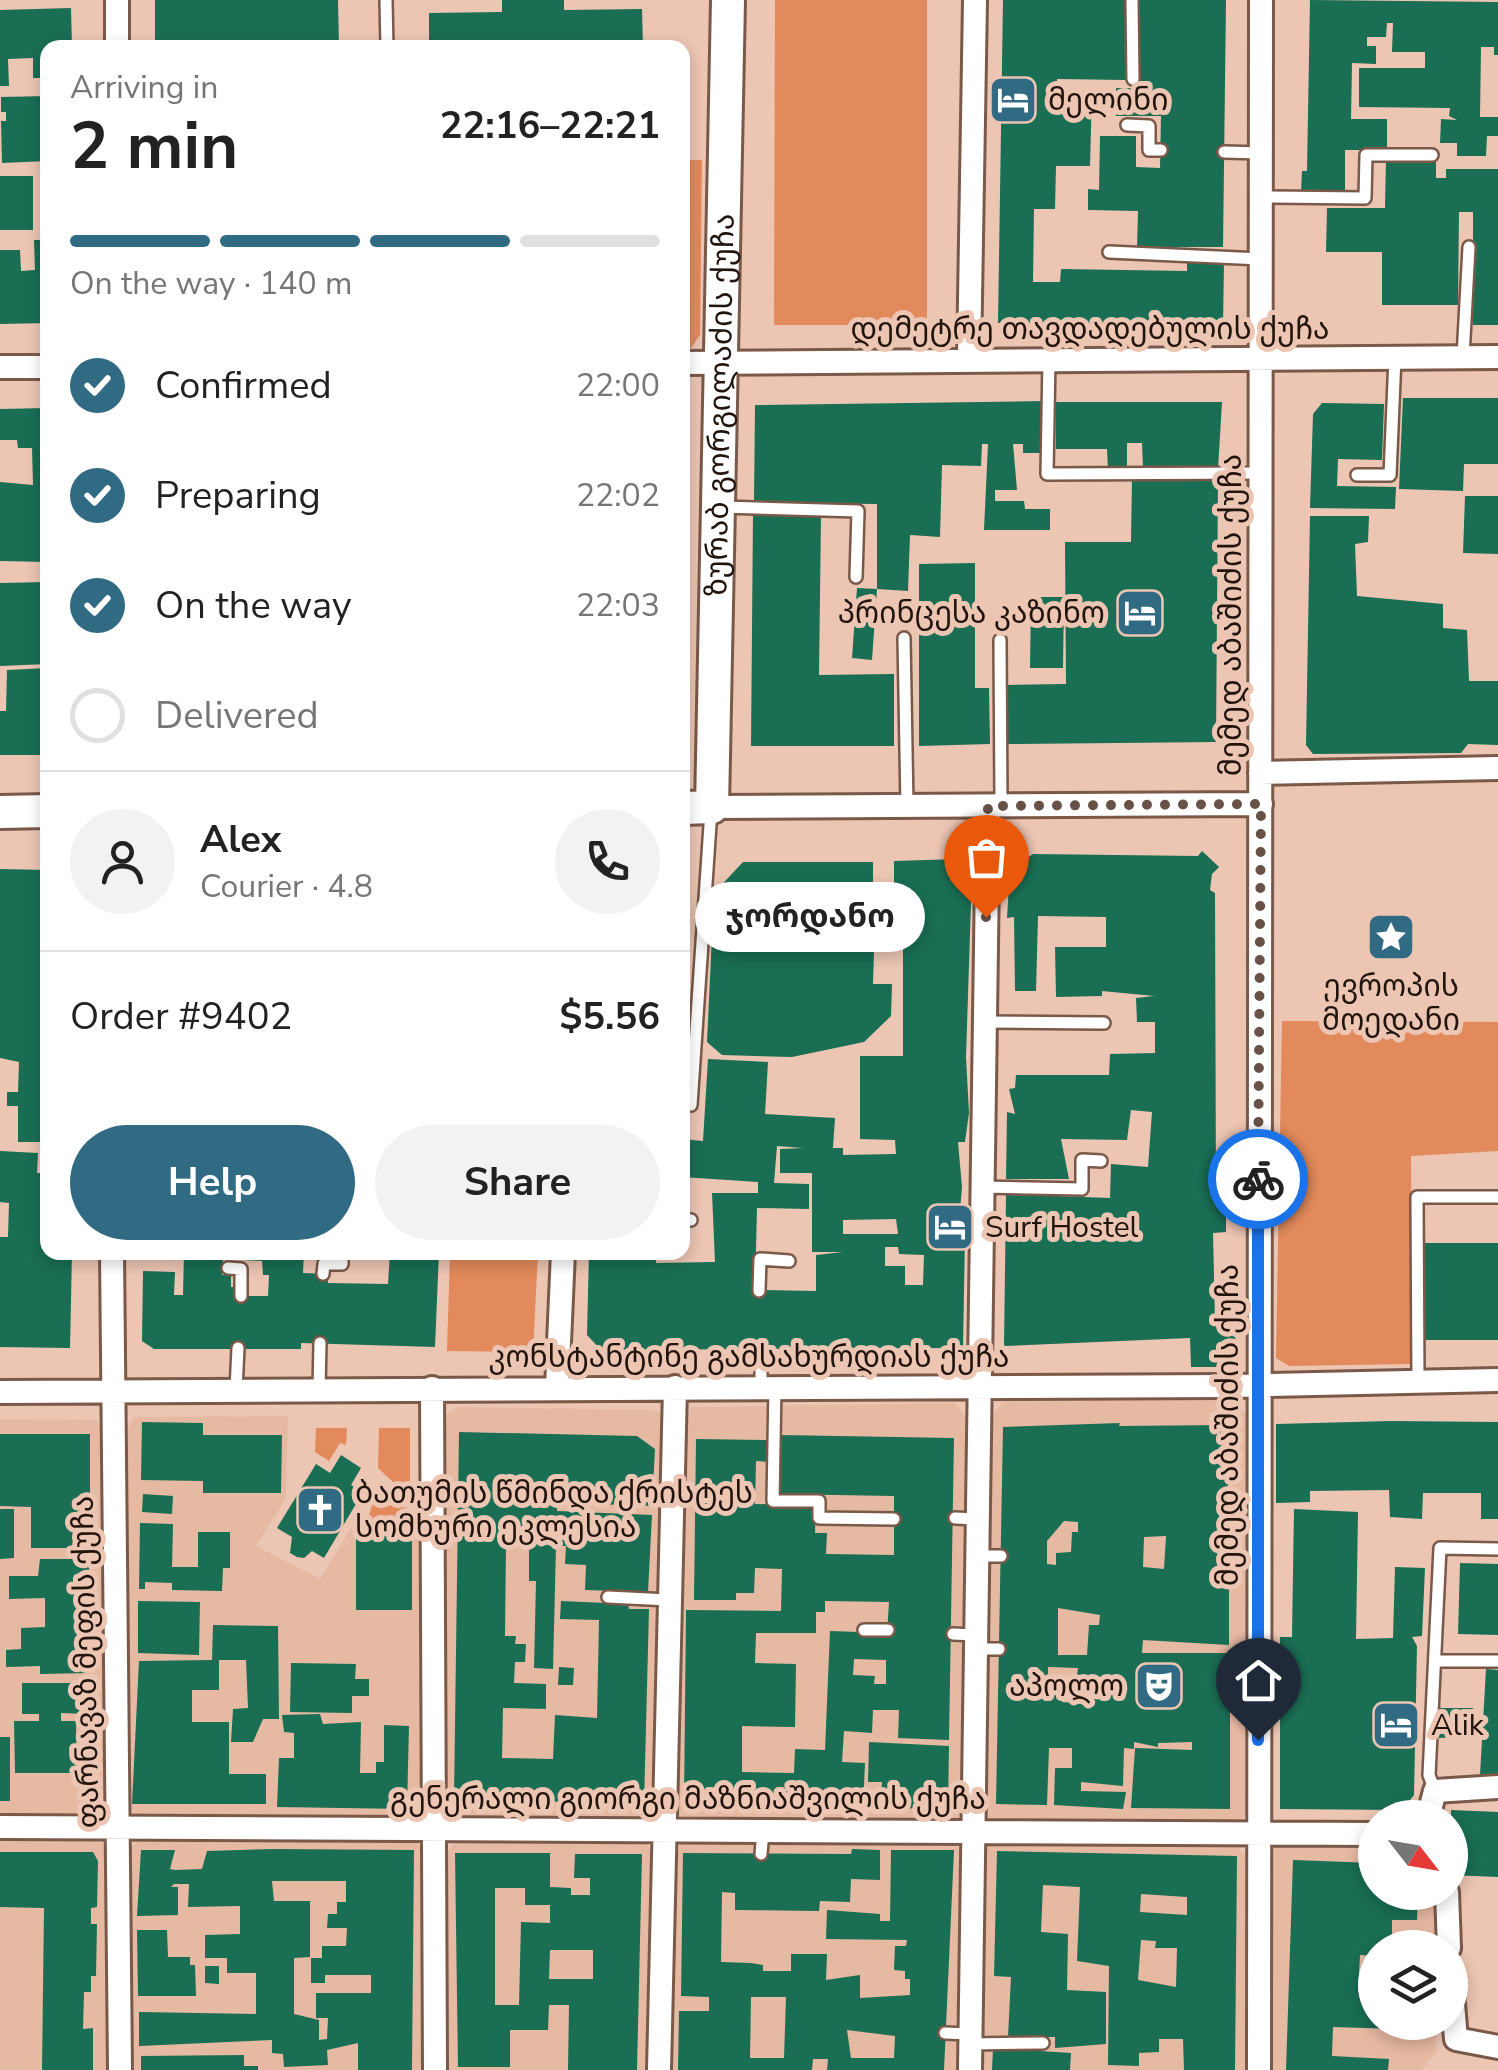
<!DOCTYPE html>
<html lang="en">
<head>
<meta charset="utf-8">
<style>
	body { margin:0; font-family:"Nunito Sans","Noto Sans Georgian",sans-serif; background:#f2f2f2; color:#222; height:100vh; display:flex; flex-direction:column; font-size:38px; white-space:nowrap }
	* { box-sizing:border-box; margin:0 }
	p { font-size:32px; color:#767676 }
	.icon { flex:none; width:55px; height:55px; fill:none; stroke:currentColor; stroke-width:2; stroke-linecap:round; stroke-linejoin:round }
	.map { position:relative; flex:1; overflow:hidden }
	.sheet { position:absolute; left:40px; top:40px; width:650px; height:1220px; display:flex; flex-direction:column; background:#fff; border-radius:20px; box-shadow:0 5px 15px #0003 }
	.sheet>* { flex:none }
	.needle { width:65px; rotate:121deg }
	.buttons { position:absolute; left:1358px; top:1800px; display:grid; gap:20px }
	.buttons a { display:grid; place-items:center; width:110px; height:110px; border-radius:50%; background:#fff; box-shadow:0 5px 15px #0003; font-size:50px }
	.pin { position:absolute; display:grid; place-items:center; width:85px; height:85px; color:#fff; margin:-102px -42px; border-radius:50% 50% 50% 0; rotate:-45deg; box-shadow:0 0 10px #0007 }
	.pin .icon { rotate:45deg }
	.courier { position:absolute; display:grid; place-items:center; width:100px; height:100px; margin:-50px; border:8px solid #1a73e8; border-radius:50%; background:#fff; color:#222; box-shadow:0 2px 12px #0007 }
	.bubble { position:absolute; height:70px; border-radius:35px; background:#fff; box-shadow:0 5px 15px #0003; font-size:32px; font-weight:700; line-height:70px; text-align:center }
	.summary em { font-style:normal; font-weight:700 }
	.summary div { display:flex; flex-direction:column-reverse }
	.summary { display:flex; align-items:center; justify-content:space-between; height:170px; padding:0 30px }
	h1 { font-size:65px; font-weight:700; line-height:75px }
	.bar { display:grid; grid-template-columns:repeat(4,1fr); gap:15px 10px; align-content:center; height:120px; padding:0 30px }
	.bar i { height:12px; border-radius:8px; background:#e0e0e0 }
	.bar .current { background:#306b83 }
	.bar p { grid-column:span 4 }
	.line { display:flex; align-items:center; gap:25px; padding:0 30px; border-top:2px solid #e0e0e0 }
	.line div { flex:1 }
	.round { display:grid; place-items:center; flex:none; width:105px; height:105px; border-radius:52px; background:#f2f2f2 }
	ol { padding:0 30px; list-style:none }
	li { display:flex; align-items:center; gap:30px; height:110px }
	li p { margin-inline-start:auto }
	li .icon { padding:10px; border-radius:50%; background:#306b83; color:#fff; stroke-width:4 }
	li:last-child { color:#767676 }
	li i { width:55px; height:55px; border:5px solid #e0e0e0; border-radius:50% }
	.primary-button { display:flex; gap:20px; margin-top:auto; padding:20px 30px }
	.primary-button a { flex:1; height:115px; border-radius:60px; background:#306b83; color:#fff; font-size:40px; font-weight:700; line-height:115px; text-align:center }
	.primary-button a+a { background:#f2f2f2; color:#222 }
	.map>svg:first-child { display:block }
</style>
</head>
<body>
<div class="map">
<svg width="1498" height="2070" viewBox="0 0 1498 2070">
	<rect width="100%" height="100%" fill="#ecc5b3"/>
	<path fill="#e6b9a3" d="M1226,1396l21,18 3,396 -12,13 -253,-3 4,-402 14,-16z
		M955,1403l11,15v217l-5,179 -4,8 -275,-1 -7,-9 9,-397 9,-8z
		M458,1407l198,3 7,5 -10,391 -6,13 -192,-2 -9,-7 -1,-395z
		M288,1416l-2,82 -30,48 64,33 33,-54h74l-3,283 -7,9 -282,-2 -6,-9 -1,-376 5,-13z
		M0,1419l95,1 8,8 5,385 -5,5h-103z
		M0,1837h100l9,16 1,217h-110z
		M140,1838l276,3 8,9 1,220h-293l-2,-221z
		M457,1841l188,3 8,8 -4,218h-202l-1,-217z
		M1278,1842l97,1v49l60,1v54l-60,1v74l61,1v30l-15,17h-155l1,-213z
		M684,1843l273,4 8,6 -5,217h-289l5,-221z
		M987,1846l251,1 8,10 1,213h-267l1,-214z"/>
	<path fill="#e28a5b" d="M775,0h152v325h-153z
		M682,160h20l-2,175 -9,13h-9z
		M1282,1021l216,1v129l-87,5 1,208 -123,2 -13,-8z
		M450,1253h88l-5,99 -86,-1z
		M316,1428h31l-1,17 -6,-2 -11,18 -14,-9z
		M379,1428h31v70l-32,-30z
		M373,1503l36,5v16h-43z"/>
	<path fill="#196e54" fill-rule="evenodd" d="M155,0h183l1,48h-184z
		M502,0h62v10l78,-1 1,39h-214v-35l73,-1z
		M1003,0h123l-1,80 -68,-1v12h35l-2,75h-34l-1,43h-21l-1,73h27l1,-13 126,2v-10h37l-1,65 -225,-3z
		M1139,0h87l-3,247h-86l1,-36 -50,-1v-21l11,1 1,-54h36v31l24,1 1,-52h-45v-28h22z
		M1310,0l188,2v53h-4v-8h-13l-1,70h18v19h-11l-1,20h-29v-13h-17l1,-24 16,1 -8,-4 1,-8 -91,-1v-39h66v-16h-33l1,-29h-6l-1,14h-19v9h9v18l-24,-1 -1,56h36v31h-42v44l-44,-1 1,-22h5z
		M71,8l1,40h-24v30h-15v-20l-25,1 1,27h-9v-76z
		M48,96v65l-46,2 -1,-42h5v-9h-5v-15z
		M1386,159h50v19h10v-9h52v156h-25v-113h-14l-1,93h-76v-53h-56l1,-44h58z
		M0,176h33v54h-33z
		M34,240h14v83l-48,1v-74h20l1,21 14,-1z
		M1403,398h95v66h-34l-1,27 -64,-2z
		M1046,401l1,52h-24v-9h-10l4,46h-22v11h29l1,8h25v21h-66l4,-86h-6l-1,22 -39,-1 -2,72 -30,-2 -2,56 -31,-2v-85l-123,-1 1,-98z
		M1056,402h166l-4,67 -75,-1 -1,-25h-15v26h-19l-1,-20h-51z
		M1322,403l62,1 -2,56 -44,-1 -1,27 59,1 -1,22 -85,-1 3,-94z
		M48,408v154l-48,-1v-79l33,3 -1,-37h-14l-1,-8h-17v-31z
		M1132,479l86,2 -2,261 -210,2v-59l60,-1 -1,-142h66z
		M1465,496h33v58l-35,-1z
		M753,513l68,1 -2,161 75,-1v72h-143z
		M1310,516h59l-1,26 -13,2 2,52 86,8v24l24,2 2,51h29v64l-30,-1 -7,9 -148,1 -7,-9z
		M975,563v125h14l1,56 -71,2v-182z
		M48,582v82l-48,2v-83z
		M857,588l20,1 -5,71 -20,-2z
		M1031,597h33l-1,71h-33z
		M48,668v87h-48v-44h6l1,-41z
		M1202,851l17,16 -7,7 -2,16 5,3 1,307h10v32l-13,1 2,89 20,-1 1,46h-45l-1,-29 -186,8 2,-152 104,4 1,-34 37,3 4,-55 -21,-2 -4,30 -66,-1 8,40h-63l1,-67 8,2 -6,-25 6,-1 1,-13h93l1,-21 45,-1v-31h-18l-1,-24 18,-2 -52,-5v5l-46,1 -1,-50h51v-30l-68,-1 -2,75h-21l-1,-74 -7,1 3,-49 23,-15 165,2z
		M959,859l13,13 -6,185 3,56 -4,29h-7l4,45 -4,47 7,1 -2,113 -362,2 -14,-15 2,-83h68l-1,11 59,-1 -3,-69h46v-11l-76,-5v-38l21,2 5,-82 60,3 -3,52 70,4 -2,30h10v7l53,-1 -1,-14 -35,-1v-83h43v-165l-9,-1v-29zM777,1146l26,2 -23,1v24h32v79h31l-27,3v36l-61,-1 2,-82 52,1v-25l-35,-1zM896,1219l2,15h-55v-14zM885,1247h13l1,7 25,1 -1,30h-18v-19h-20z
		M682,862l8,1 -4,131h-4z
		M743,862h130v53l-17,12 18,26 -1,31h19l-1,32 -27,26 -72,15 -70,-2 -15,-13 7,-149z
		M0,869l48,1v272h-30v-36h-11v-14h11l1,-30 -19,-4z
		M0,1151l38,2 -1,20h11v79h24l-2,96 -70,-1v-110h8l1,-34 -9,-1z
		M1423,1243h75v97h-75z
		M184,1252h120l-1,21 25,1v9l60,1 2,-32h49l-4,95 -134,-4v6h-147l-12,-8 1,-70 32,1 -1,23h9zM223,1259l39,2 1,14h6l-1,21h-28v-9h-9v-12h-9z
		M1391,1421l107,1v97h-17v-26h-58l-1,26 -32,-2 -1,-27 -79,1v11l-34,1v-79z
		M142,1422l61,1v12h79l-1,58h-78v-12l-62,-1z
		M1120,1423l-1,3 109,-1v73h-8l-1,82h10v65l-86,-5 -1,13h88v156l-99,-1 4,-60 57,2v-8l-34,1v4l-24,-5v7l-10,-1 -1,38 -42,-4v9l45,1 -3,17 -69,-4 1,-37h17v-20h-23l-2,57 -51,-1 7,-377zM1064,1521l14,1v10h-6l-1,20 -15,1v12l-9,-1v-23zM1166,1536l-2,33 -21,-2 1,-30zM1058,1608l42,7 -1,10h-10l-2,30h-29zM1048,1667l30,1 -5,35 -11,-1v-15h-14z
		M459,1432l178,4 18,13 -3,57 -56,-2v-14l-39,-1v22l95,4 -4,77 -63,-2 1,-25 -21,-1 1,-18h-10l-3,123 -19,-1 2,-87h-7v-35h-23l-1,90h11l-1,8h11l-1,18h-10l-1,21 32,1v25l-43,-1 -1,50 51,1 2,-44 42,3 2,-98 -39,-1 1,-18 67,3 1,5h20l-5,195 -190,-5z
		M0,1434h90v114h-59v-41l-31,-1z
		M780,1435l174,3 -5,302 -51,-2 1,-28h-26l-1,23 -28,-2 -2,31 23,1 -2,45 -179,-4 2,-194 95,1 1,-42 -27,-1 -1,25h-18v7h-42l2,-161 74,1v22l-14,-1 -1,43 61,1 -1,28h12l-1,21 68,1v-59l-116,-2zM825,1601l64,1 -2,31 -57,-2 -5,119 -30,-1 -1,24 -52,-1v-46l53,1 1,-63 -41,-1 1,-30h60v-21h9zM854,1659l32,1v24h-12l1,-8 -22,-1z
		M341,1455l20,13 -10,17 12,7 -39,66 -12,-7 -8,7 -7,-1 -7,-4 2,-16 -15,-9 39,-64 14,9z
		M143,1494l30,2 -1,18 -30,-2z
		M0,1509h14v49l-14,1z
		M1294,1509l64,3 -2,127 37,-1 2,-71 30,1 -3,68 -10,1 5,9 -3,149 -12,15 -122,-1v-172h12z
		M140,1523l33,1 -1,43h26v-35h32v36h-7l-1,23 -50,-1v-7l-27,-1v7h-6z
		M356,1526l56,1v83h-56z
		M40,1559h49v114l-49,1v-8l-34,1v-17l15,-1v-21l24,-1v-29l-36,1v-23h29z
		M1460,1563l38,1v71l-40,-1z
		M138,1601l62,1 -1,53 -61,-2z
		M213,1625l65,1 1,93h-16l-10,23h-22l2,-33 15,-1 -2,-48h-27v30h-27v32h37v52h37v30h-134l7,-143 73,-1z
		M291,1663l65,1 -1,15h14v17h-17v17l-62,-1z
		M559,1667l15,1 -1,17h-15z
		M1486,1669l12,1v107l-18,-2z
		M22,1683h65v31l-26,-1v8h15l1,52h-62l-1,-52h25v-7h-17z
		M1437,1708h36v29l-36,1z
		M320,1714l3,10 38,-2 -1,51h16v-11h8v-37l25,1 -2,83 -130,-2 2,-49h15v-25l-10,-1 -2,-17z
		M0,1737h10v64h-10z
		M869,1742l80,4 -1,63 -68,-1 2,-26h-14z
		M1451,1810l47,2v65l-48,-2z
		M273,1849l141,1 -2,220h-54v-27l-31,7 1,15 -44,2 -1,-13 -11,-1v-13l-133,6v-34l117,2v-41h-29v-15h-22v-23l35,-1v-28l-52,1 1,-23h-15l-3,3h7v28l-41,1 4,-66h34l-5,19 5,1 27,-1 5,-18zM272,1881h74v21h-9v12h-9l-1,14h20l-1,18h-24v12h-11v25h14v-8h46v18h-55v25h12l-1,21 -8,1v-20l-25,-6v-56l16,-1v-56h-36z
		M852,1849l28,1v30l-29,-1 -1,23 -30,-1 -1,10 -84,-1v-17l-13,-1 -1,70 30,1 12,2v6h28v-17h36l-1,26 34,-5v23l50,-3v-16h-5v-8l-11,-1 1,-24h11l1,-6 -81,-1 1,-29 53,4v7h10l1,-71h63l-10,220h-117l1,-11h-15l-1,11h-134l1,-59h30v-14l-28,-1 2,-143 168,1zM751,1997h35l-2,61h-34zM847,2030l48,6 -1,22h-43z
		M997,1851l240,5 -2,214h-51l-1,-31h-24v13l-20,1v13l-31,-1 1,-99 -32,-5 3,-74 -37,-2 -2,47 27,2 -1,56 39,2v52l-51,4v-11h-47l3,-60 -17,-1zM1141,1894l46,3v18l-47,-3zM1141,1940l15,1 -1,7h22l-1,39 -38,-7z
		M0,1852h93l5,9 -1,46 -6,1v16h6l-1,52h-5v16h-7l-1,37 10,-1v42h-51l2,-162 -44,-1z
		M455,1853h95v34l21,1v7h19v-17h-16l1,-24h67l-5,216h-69l1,-65h-20l-1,25h-38v37h-52zM495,1888h30v17h25v18l-29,-1 -2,83h-24zM550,1950h43v29h-44z
		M1293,1860l82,3v29h43l-1,28h-25v28h-17v8l-15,-1 -2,37h17v30h22v7l-64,-2 -1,29 57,3 -1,11h-102z
		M137,1930h30l1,27h22v8h5l1,31h-58z
		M205,1966h14v18l-14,-1z
		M993,2048l78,5 -1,17h-78z
		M244,2055v11h14v4h-117v-14z"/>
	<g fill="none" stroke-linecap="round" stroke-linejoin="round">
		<g stroke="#7a5949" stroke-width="16">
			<path id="lane" d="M386,0l1,48
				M1132,0l1,79
				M1127,125l22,1v24h12
				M1224,152l37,1
				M1261,197l104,1 1,-43h66
				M1109,252l152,7
				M1463,357l6,-110
				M1049,358l-2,116 214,-1
				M1357,475h33l5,-118
				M723,507l135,4 -2,66
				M904,638l3,168
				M1000,640l1,166
				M984,1022l120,1
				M691,1105l20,-295
				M982,1187l100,2v-29l19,1
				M682,1219l9,1
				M228,1268l13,1v27
				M323,1274l1,-10h18v-12
				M759,1291l1,-32 29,2
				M1418,1381l-1,-184h81
				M761,1386v-38
				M775,1386l-2,115h46v17l75,1
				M319,1389l1,-46
				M236,1390l2,-42
				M955,1518l21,1
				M976,1556h25
				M608,1597l61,3
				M864,1630h24
				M953,1634l22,1
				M975,1649h24
				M1435,1661h63
				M1435,1791l-6,-16 11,-227 58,1
				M761,1854l2,-23
				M945,2033l25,1
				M970,2044l73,-1"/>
		</g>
		<g stroke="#7a5949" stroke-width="28">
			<path id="street" d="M117,48v-48
				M969,359l6,-359
				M682,363l816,-6
				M0,367h48
				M1260,773l238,-5
				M712,807l549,-3
				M112,1252l8,818
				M432,1388l3,682
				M557,1388l6,-136
				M0,1392l1226,-6 272,-6
				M1428,1818l7,-27 63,-4
				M0,1827l1375,7
				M1447,1892l2,56
				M1450,1969l6,70 42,8
				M659,2070l16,-683
				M970,2070l18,-1264
				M1259,2070l2,-2070"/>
		</g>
		<g stroke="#7a5949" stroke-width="38">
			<g id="secondary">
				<path id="s1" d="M682,808l30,-1 16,-807"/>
				<path d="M0,812l48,-1"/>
			</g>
		</g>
		<use href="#lane" stroke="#fff" stroke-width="11"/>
		<use href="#street" stroke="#fff" stroke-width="22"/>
		<use href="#secondary" stroke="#fff" stroke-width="32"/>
	</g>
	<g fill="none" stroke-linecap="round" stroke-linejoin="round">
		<path stroke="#685247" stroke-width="10" stroke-dasharray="0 18" d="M986,917l2,-111 273,-2 -3,375"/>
		<path stroke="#1a73e8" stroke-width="12" d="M1258,1740v-561"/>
	</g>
	<defs>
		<g id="hotel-square" transform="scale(2.5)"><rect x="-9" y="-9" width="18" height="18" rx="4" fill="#306b83" stroke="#ecc5b3"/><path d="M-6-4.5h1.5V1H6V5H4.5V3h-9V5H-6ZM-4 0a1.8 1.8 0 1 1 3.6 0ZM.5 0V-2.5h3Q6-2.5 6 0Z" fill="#fff"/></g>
		<g id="sight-square" transform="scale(2.5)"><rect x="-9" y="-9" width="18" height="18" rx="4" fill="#306b83" stroke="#ecc5b3"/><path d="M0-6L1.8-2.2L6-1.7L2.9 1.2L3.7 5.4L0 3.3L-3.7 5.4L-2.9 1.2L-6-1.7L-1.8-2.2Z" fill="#fff"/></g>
		<g id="church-square" transform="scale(2.5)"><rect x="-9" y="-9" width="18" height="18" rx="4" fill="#306b83" stroke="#ecc5b3"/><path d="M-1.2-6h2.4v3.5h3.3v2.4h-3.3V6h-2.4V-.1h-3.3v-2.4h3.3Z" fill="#fff"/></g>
		<g id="theatre-square" transform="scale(2.5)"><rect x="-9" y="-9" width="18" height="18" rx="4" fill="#306b83" stroke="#ecc5b3"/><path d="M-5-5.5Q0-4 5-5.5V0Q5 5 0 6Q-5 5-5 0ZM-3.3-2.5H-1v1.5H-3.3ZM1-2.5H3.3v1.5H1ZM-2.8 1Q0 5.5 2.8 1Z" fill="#fff"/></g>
	</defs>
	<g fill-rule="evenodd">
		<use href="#hotel-square" x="1013" y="100"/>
		<use href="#hotel-square" x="1140" y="613"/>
		<use href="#sight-square" x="1391" y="937"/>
		<use href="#hotel-square" x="950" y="1227"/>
		<use href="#church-square" x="320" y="1510"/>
		<use href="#theatre-square" x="1159" y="1686"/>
		<use href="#hotel-square" x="1396" y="1725"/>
	</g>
	<g text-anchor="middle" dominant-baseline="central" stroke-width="10" stroke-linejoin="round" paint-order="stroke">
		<g font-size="30" fill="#21140d" stroke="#ecc5b3" text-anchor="start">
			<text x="1048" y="100">მელინი</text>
			<text x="1105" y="613" text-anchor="end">პრინცესა კაზინო</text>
			<text x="1391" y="986" text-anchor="middle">ევროპის<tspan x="1391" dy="34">მოედანი</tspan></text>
			<text x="985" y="1227">Surf Hostel</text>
			<text x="355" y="1493">ბათუმის წმინდა ქრისტეს<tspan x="355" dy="34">სომხური ეკლესია</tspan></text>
			<text x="1124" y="1686" text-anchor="end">აპოლო</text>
			<text x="1431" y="1725">Alik</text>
		</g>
		<g font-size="30" fill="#21140d" stroke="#ecc5b3">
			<text x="1090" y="329">დემეტრე თავდადებულის ქუჩა</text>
			<text stroke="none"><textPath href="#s1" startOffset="432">ზურაბ გორგილაძის ქუჩა</textPath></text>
			<text transform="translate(1231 615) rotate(-90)">მემედ აბაშიძის ქუჩა</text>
			<text x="749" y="1357">კონსტანტინე გამსახურდიას ქუჩა</text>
			<text transform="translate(1228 1425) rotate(-90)">მემედ აბაშიძის ქუჩა</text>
			<text transform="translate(86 1662) rotate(-91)">ფარნავაზ მეფის ქუჩა</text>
			<text x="688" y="1799">გენერალი გიორგი მაზნიაშვილის ქუჩა</text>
		</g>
	</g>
</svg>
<div class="buttons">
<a><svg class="needle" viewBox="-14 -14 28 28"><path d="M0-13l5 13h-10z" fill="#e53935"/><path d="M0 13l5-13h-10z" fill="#767676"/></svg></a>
<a><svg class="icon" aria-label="layers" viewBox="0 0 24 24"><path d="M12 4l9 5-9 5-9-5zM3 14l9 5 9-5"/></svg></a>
</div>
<div class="pin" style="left:986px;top:917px;background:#ea580c"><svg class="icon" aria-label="bag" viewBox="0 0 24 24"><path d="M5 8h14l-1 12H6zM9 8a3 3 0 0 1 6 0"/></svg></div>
<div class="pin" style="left:1258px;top:1740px;background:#1f2937"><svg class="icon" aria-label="home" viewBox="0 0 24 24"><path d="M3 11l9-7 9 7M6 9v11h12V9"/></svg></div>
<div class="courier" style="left:1258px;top:1179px"><svg class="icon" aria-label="bike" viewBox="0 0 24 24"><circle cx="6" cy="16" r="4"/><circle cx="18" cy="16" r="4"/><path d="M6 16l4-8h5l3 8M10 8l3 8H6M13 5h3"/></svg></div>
<div class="bubble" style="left:695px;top:882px;width:230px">ჯორდანო</div>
<section class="sheet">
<div class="summary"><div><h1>2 min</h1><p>Arriving in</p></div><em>22:16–22:21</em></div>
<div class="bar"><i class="current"></i><i class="current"></i><i class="current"></i><i></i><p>On the way · 140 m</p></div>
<ol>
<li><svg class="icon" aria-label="check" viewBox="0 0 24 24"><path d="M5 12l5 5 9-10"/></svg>Confirmed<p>22:00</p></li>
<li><svg class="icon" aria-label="check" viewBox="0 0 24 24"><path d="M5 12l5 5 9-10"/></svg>Preparing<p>22:02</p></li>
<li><svg class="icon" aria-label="check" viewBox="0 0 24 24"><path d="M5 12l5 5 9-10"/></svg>On the way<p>22:03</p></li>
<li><i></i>Delivered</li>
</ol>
<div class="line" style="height:180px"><a class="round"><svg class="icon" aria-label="person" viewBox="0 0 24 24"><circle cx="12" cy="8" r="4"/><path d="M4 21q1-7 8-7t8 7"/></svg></a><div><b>Alex</b><p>Courier · 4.8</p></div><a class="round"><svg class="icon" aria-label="phone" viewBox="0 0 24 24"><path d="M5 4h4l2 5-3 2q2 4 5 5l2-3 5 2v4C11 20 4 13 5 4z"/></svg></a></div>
<div class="line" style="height:130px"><div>Order #9402</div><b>$5.56</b></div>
<div class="primary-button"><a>Help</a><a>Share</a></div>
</section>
</div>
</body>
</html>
